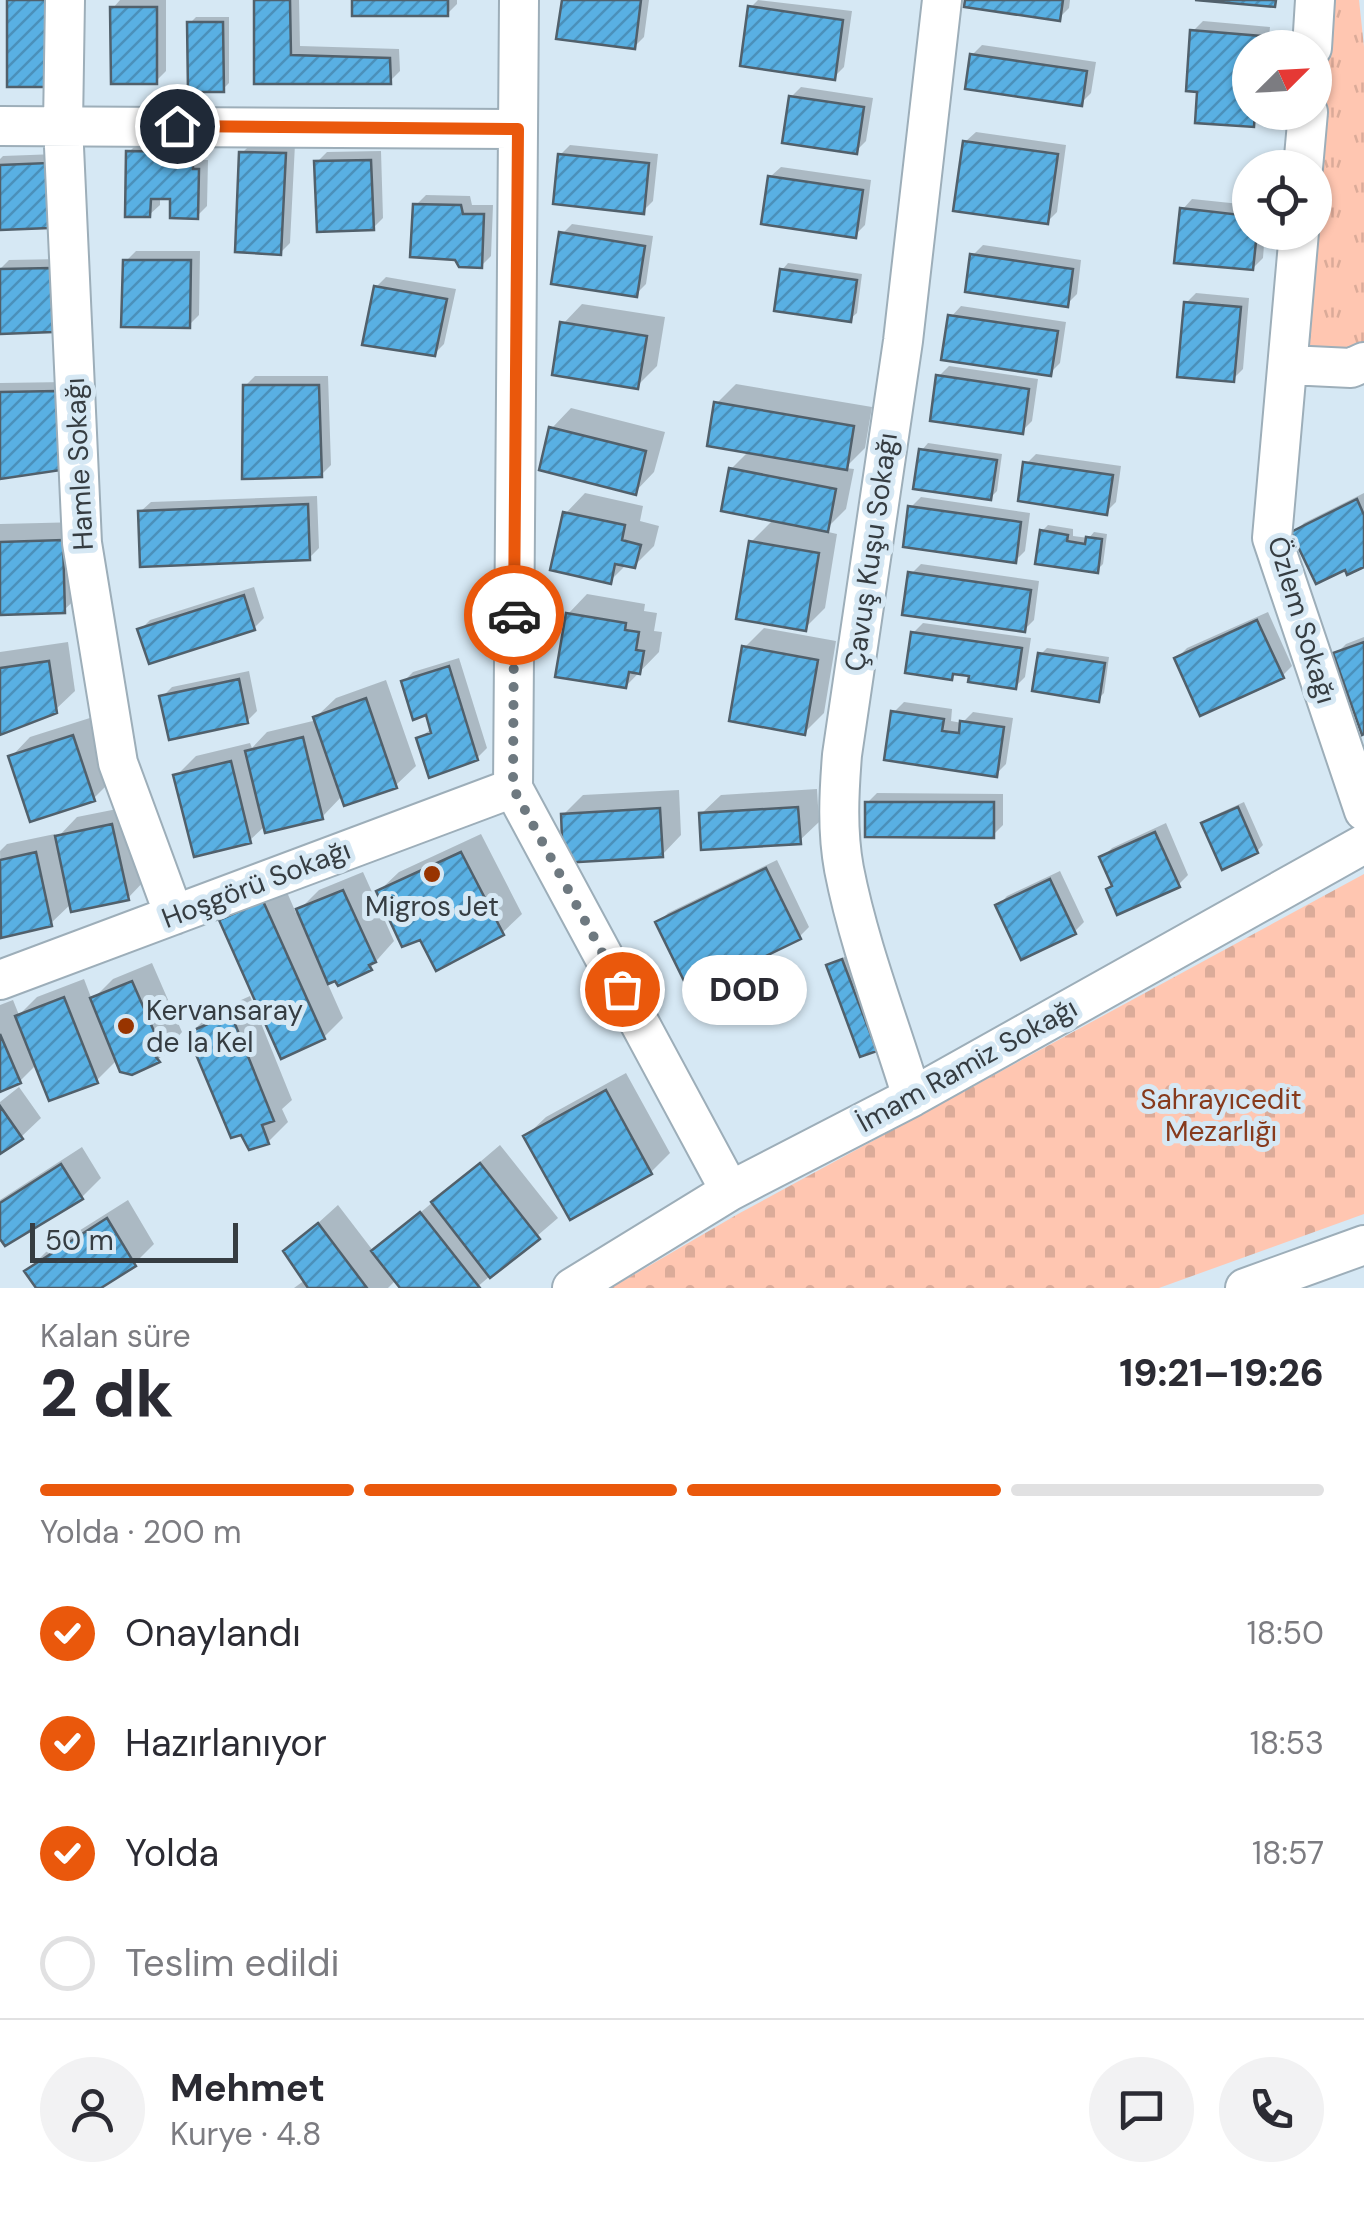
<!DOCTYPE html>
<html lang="tr">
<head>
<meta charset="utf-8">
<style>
	body { margin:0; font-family:"DM Sans",sans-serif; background:#f2f2f3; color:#2b2b33; height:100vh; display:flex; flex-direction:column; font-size:38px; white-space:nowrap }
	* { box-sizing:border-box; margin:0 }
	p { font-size:32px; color:#7c7c81 }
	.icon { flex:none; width:55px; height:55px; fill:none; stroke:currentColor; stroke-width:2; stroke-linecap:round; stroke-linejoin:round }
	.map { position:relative; height:1288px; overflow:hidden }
	.details { display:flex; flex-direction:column; background:#fff; flex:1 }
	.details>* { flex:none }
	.needle { width:65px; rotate:66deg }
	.tools { position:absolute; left:1232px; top:30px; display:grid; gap:20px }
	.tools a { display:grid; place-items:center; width:100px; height:100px; border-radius:50%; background:#fff; box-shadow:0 2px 8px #0004; font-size:50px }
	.scale { position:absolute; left:30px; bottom:25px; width:208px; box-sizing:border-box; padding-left:10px; border:5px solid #363d42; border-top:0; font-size:28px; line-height:35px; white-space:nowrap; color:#363d42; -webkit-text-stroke:8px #d6e8f4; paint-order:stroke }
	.pin { position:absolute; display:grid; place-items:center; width:85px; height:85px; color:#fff; margin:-42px; border:5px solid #fff; border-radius:50%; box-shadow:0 2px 10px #0007 }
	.courier { position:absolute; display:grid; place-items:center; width:100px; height:100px; margin:-50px; border:8px solid #ea580c; border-radius:50%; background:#fff; color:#222; box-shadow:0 2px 12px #0007 }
	.bubble { position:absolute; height:70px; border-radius:35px; background:#fff; box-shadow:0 2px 8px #0004; font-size:32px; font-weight:800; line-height:70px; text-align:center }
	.headline em { font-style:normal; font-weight:800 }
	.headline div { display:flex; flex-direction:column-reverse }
	.headline { display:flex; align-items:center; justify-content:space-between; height:170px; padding:0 40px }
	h1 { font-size:65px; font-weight:800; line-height:75px }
	.bar { display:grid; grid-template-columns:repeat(4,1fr); gap:15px 10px; align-content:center; height:120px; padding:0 40px }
	.bar i { height:12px; border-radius:8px; background:#e1e1e2 }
	.bar .selected { background:#ea580c }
	.bar p { grid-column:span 4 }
	.line { display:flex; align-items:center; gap:25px; padding:0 40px; border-top:2px solid #e1e1e2 }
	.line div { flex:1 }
	.round { display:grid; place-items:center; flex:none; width:105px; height:105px; border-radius:52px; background:#f2f2f3 }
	ol { padding:0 40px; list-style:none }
	li { display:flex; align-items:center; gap:30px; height:110px }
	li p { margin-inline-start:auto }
	li .icon { padding:10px; border-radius:50%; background:#ea580c; color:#fff; stroke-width:4 }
	li:last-child { color:#7c7c81 }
	li i { width:55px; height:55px; border:5px solid #e1e1e2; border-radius:50% }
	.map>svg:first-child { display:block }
</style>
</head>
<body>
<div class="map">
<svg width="1364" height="1288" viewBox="0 0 1364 1288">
	<defs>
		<pattern id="cemetery-stones" width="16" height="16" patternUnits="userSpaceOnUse" patternTransform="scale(2.5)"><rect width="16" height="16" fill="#ffc6b1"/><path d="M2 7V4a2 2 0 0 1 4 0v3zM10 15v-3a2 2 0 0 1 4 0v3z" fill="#dbab99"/></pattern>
		<pattern id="park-tufts" width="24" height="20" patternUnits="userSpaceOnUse" patternTransform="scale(2.5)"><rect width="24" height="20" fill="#ffc6b1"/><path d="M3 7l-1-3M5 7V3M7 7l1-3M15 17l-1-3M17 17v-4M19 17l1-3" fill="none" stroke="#dbab99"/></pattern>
		<pattern id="building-hatch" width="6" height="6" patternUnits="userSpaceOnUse" patternTransform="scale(2.5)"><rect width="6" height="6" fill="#59b0e3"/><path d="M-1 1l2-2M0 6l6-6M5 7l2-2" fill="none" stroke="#4a90ba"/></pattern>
	</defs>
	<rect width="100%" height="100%" fill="#d6e8f4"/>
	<path fill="url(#cemetery-stones)" d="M1364,874v340l-205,74h-548l127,-74z"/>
	<path fill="url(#park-tufts)" d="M1320,0h39l5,47v305l-71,5 22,-125v-167z"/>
	<path fill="#0003" d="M120,0h46v71l-10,10 -43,-73z
		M256,0h43l1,46 99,3 1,22 -10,10 -133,1z
		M354,0h103v4l-10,10z
		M564,0h85l-5,37 -10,10z
		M758,0l94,11 -8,56 -10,10 -83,-70z
		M968,0h102l-1,8 -10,10z
		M196,17h33v66l-6,6 -33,-66z
		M1203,21l67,6 -2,21h-18v64h13l-10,13 -53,-35 -7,-59z
		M982,45l114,17 -5,31 -10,10 -109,-48z
		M801,87l72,11 -7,43 -10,10 -65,-54z
		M976,132l90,13 -9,67 -10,10 -82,-80z
		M139,142l63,1v17h6l-1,46 -10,10 -24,-20h-13v9l-11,10 -20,-63z
		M252,143l43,1 -5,99 -10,10 -38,-100z
		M570,145l88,9 -5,47 -10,10 -83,-56z
		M381,151l2,67 -10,10 -56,-66 10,-10z
		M57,154l-57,73v-68l3,-3z
		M781,167l90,13 -6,45 -10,10 -85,-58z
		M426,195l44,1 2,9h21l-2,51 -10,10 -65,-61z
		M1192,199l58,6v27h15l-2,26 -10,10 -71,-58z
		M572,224l81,12 -7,48 -10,10 -74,-60z
		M983,245l98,15 -4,34 -10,10 -94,-49z
		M136,251h64l-1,64 -10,10 -63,-64z
		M60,259l2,60 -10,11 -52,-61 9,-9z
		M788,263l74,11 -5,39 -7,6 -68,-49z
		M386,277l70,12 -12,55 -10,10 -58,-67z
		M1196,293l53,5 -6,71 -10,10 -47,-76z
		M582,304l83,13 -8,49 -20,20 -74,-62z
		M961,306l105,16 -6,41 -10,10 -99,-56z
		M949,366l89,13 -6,42 -10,10 -83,-55z
		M255,376h73l3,89 -10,10 -76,-89z
		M66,382l-66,94v-93z
		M736,384l136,23 -7,41 -20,20 9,1 -8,40 -22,22 13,3 -12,74 -20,20 -54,-86 23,-23 -43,-50 18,-18 -33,-47z
		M571,408l94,24 -11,40 -19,20 -83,-64z
		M928,443l74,11 -5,37 -6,6 -69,-47z
		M1036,454l85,12 -5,36 -10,10 -80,-48z
		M585,493l58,13 -3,15 19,5 -5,20 -19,19 -8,-1 -17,17 -44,-68z
		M1364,493v71l-70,-31 10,-10z
		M317,496l2,52 -10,10 -169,-46 11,-10z
		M921,497l109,16 -5,38 -10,10 -104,-54z
		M82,522l2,69 -20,19 -64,2v-88z
		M1048,525l25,4v7l16,2 5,-6 13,2 -4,30 -6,6 -55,-39z
		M921,564l118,17 -5,39 -10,10 -113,-56z
		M254,587l10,31 -10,10 -114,2 10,-10z
		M587,594l58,10 -1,7 13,2 -3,18 8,1 -3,20 -33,34 -58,-72z
		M1268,612l24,54 -10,10 -105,-18 10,-10z
		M923,623l108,15 -6,39 -10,10 -44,-13 -14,-2 -6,5 -38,-44z
		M764,628l72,13 -12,72 -20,20 -59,-86z
		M1364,637v95l-28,-78 10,-10z
		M68,642l7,49 -20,19 -55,22v-80z
		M1047,648l62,9 -5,36 -6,6 -57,-45z
		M459,658l28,90 -10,10 -58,-19 13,-11 -5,-16 -24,-30 10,-10z
		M249,671l8,40 -10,10 -85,-24 10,-10z
		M386,680l30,86 -20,19 -53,10 -21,22 -56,8 -16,15 -74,-64 20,-20 54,-13 2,5 15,-16 50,-12 -1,-3 20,-19z
		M904,702l48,7 -1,12 11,2 11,-11 40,6 -7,46 -10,10 -102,-62z
		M93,717l20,62 -20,20 -82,-42 19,-20z
		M817,789l2,33 -20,19 -98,-27 20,-19z
		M679,790l2,45 -19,20 -99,-40 20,-20z
		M877,793l126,1v31l-10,10 -126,-32z
		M1244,802l19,43 -6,6 -53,-28 7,-6z
		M132,806l15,72 -19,20 -56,5 -22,21 -48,11 -2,-84 7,-7 48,-10 1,5 21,-22z
		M1166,823l22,52 -10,10 -76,-27 10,-10z
		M481,834l41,80 -20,19 -81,4 -42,-46 20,-19z
		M777,860l32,67 -10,10 -141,-14 10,-10z
		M1060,871l24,51 -10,10 -76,-26 9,-10z
		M363,872l31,69 -24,27 -43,14 16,36 -19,19 -102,-116 19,-20 42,-18 13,30 23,-23z
		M848,955l33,87 -6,6 -47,-82z
		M152,963l30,69 -24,28 -40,-1 -21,21 -60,-16 -17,17 -20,9v-85l13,-5 6,15 18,-18 47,-18 8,21 21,-21z
		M250,996l42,104 -10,9 6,13 -20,20 -18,5 -60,-113 20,-20z
		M626,1073l44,80 -19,19 -125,-36 20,-19z
		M19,1087l22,31 -20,19 -21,14v-49z
		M500,1145l58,73 -82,70h-73l-7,-8 -8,8h-94l11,-8 -19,-28 52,-47 36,47z
		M82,1147l19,31 -19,19 -82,38v-35z
		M128,1200l26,44 -20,20 -38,24h-57l-12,-17 20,-20z"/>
	<path fill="url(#building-hatch)" stroke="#51606b" stroke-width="2.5" d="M7,0h42v87h-42z
		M254,0h36l1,55 99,3 1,26h-137z
		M352,0h96v16h-96z
		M562,0h79l-6,49 -79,-10z
		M965,0h98l-3,21 -96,-14z
		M1195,0h81l-1,7z
		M748,6l95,14 -8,60 -95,-14z
		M110,7h47v77h-46z
		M187,22h36l1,70h-36z
		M1190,30l71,6 -1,12h-10v64h5l-1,15 -59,-4 2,-31 -11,-1z
		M970,54l117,17 -5,35 -117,-17z
		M789,96l75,11 -7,47 -75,-11z
		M963,141l95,13 -10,70 -95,-13z
		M126,151l67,1v17h6l-1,50 -28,-1v-19h-19l-1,18h-25z
		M239,152l47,1 -5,102 -46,-3z
		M558,154l91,9 -5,51 -91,-10z
		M371,160l3,70 -57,2 -3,-71z
		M48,163l1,65 -49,2v-65z
		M768,176l95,14 -7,48 -95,-14z
		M413,204l48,1 2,9h21l-2,54 -23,-1 -4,-7 -45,-3z
		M1180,208l70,8v16h7l-4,38 -79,-7z
		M559,232l86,14 -8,51 -86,-13z
		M970,254l103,15 -5,38 -103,-15z
		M123,260h68l-1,68 -69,-1z
		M51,268l2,64 -53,2v-65z
		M780,269l77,11 -6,42 -77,-11z
		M374,286l73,13 -12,57 -73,-11z
		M1184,302l57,5 -7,75 -57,-5z
		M948,315l110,16 -7,45 -110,-16z
		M560,322l87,14 -9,53 -86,-14z
		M936,375l93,14 -6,45 -93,-13z
		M243,385h76l3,92 -80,2z
		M57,391l4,79 -61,9v-87z
		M714,402l140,24 -7,44 -140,-24z
		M549,427l97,24 -10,44 -97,-25z
		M919,449l78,11 -6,40 -78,-11z
		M1023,462l90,13 -6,40 -89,-14z
		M729,468l107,21 -8,43 -107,-21z
		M1357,499l7,16v52l-17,8 -2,-5 -29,14 -25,-52z
		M308,504l2,56 -170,7 -2,-56z
		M908,506l113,16 -5,41 -113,-16z
		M563,512l62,13 -3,15 19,5 -6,23 -20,-4 -4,20 -61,-14z
		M1040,530l28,5 -1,6 18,3 1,-7 16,2 -4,34 -63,-9z
		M63,540l2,73 -65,2v-73z
		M749,541l70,12 -13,78 -70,-12z
		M908,572l123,18 -6,42 -123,-17z
		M244,595l11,35 -106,34 -12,-35z
		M566,613l60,10 -1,7 14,2 -3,18 8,1 -4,23 -11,-2 -3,16 -71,-11z
		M1257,620l27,58 -84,38 -26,-58z
		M911,632l111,16 -6,41 -48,-7 1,-6 -16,-2 -1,6 -47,-7z
		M1364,642v92l-2,1 -29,-82z
		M742,646l76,14 -13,75 -76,-14z
		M1038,653l67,10 -6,39 -67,-11z
		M49,661l8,52 -57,22v-67z
		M449,666l29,94 -49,18 -13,-40 15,-5 -5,-18 -13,5 -12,-39z
		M239,679l9,44 -79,17 -10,-44z
		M366,698l31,90 -53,18 -31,-89z
		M891,711l53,8 -2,12 17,2 1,-12 44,6 -7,50 -113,-17z
		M73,735l22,66 -65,21 -22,-66z
		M303,737l20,82 -58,14 -20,-82z
		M231,761l20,82 -57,14 -21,-82z
		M865,802h129v36l-129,-1z
		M798,807l3,37 -100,6 -2,-37z
		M1238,807l20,46 -36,17 -21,-47z
		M660,808l3,49 -100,6 -2,-49z
		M112,824l17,76 -58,12 -16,-76z
		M1155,832l25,55 -63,28 -11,-26 6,-3 -13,-29z
		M36,852l16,74 -51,12 -1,-78z
		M461,852l43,83 -68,36 -16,-31 -18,7 -26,-56z
		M766,868l35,71 -111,54 -35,-71z
		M1050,879l26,55 -55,26 -26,-55z
		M343,890l33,72 -7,3 3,5 -34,16 -3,-5 -7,3 -32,-75z
		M263,901l62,138 -44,20 -62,-139z
		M842,959l35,92 -17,6 -34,-92z
		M132,981l32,73 -8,3 4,5 -28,13 -12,-3 -30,-74z
		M64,997l34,86 -49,18 -34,-85z
		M231,1014l43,107 -12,4 7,19 -20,6 -8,-15 -10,3 -44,-105z
		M0,1034l21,49 -21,9z
		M606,1090l46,84 -82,46 -47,-84z
		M0,1106l23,33 -23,15z
		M480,1163l60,76 -50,39 -59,-76z
		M61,1164l22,35 -78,47 -5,-7v-36z
		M420,1212l60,76h-80l-29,-37z
		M107,1218l29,48 -35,22h-65l-12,-17z
		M318,1223l49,65h-59l-25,-37z"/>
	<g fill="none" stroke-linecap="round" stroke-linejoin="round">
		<g stroke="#9daeb9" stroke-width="42">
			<path id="minor" d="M65,0l-2,125 19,418 36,220 56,152
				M519,0l-6,788 217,403
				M1312,48l3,-48
				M0,126l518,3
				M1303,168l5,-56
				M1299,232l-27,306 92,273
				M1289,365l62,3 13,-6
				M0,980l513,-192
				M912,1097c-23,-75 -53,-151 -68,-228 -7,-38 -5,-76 -2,-114l61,-414 39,-341
				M572,1288l158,-97 182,-94 452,-253
				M1245,1288l119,-43"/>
		</g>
		<use href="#minor" stroke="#fff" stroke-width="38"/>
	</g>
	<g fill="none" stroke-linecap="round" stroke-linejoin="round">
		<path stroke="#6e7980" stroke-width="10" stroke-dasharray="0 18" d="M514,615l-1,173 109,201"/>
		<path stroke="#ea580c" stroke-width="12" d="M177,126l341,3 -4,486"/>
	</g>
	<g fill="#983400" stroke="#d6e8f4" stroke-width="4">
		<circle cx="432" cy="874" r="10"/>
		<circle cx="126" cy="1026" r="10"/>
	</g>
	<g text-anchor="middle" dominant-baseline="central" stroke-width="10" stroke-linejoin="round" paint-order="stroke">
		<g font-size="28" fill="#363d42" stroke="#d6e8f4">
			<text transform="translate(79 464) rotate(-93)">Hamle Sokağı</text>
			<text transform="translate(871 552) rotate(-82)">Çavuş Kuşu Sokağı</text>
			<text transform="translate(1302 620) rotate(73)">Özlem Sokağı</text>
			<text transform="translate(256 884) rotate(-21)">Hoşgörü Sokağı</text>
			<text transform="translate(967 1065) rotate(-29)">İmam Ramiz Sokağı</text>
		</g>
		<g font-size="28" fill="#363d42" stroke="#d6e8f4">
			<text x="432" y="906">Migros Jet</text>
			<text x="146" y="1010" text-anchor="start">Kervansaray<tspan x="146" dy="32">de la Kel</tspan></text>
		</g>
		<g font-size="28" fill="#873a1c" stroke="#d6e8f4">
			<text x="1221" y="1099">Sahrayıcedit<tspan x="1221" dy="32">Mezarlığı</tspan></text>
		</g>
	</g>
</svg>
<div class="tools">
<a><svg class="needle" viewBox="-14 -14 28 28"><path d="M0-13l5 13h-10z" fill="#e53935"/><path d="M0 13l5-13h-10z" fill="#7c7c81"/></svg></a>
<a><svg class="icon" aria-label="locate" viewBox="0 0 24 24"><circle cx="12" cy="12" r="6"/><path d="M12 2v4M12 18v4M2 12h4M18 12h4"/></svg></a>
</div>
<div class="scale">50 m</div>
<div class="pin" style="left:622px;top:989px;background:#ea580c"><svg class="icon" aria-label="bag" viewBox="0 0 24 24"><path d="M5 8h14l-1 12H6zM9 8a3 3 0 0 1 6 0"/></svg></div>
<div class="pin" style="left:177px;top:126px;background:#1f2937"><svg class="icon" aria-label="home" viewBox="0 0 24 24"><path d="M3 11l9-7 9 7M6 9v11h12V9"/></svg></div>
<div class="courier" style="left:514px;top:615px"><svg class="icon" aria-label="car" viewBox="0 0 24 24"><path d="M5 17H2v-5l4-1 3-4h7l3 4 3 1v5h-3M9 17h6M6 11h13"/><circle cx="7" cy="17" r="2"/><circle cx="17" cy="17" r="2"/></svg></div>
<div class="bubble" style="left:682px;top:955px;width:125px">DOD</div>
</div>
<section class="details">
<div class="headline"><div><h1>2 dk</h1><p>Kalan süre</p></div><em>19:21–19:26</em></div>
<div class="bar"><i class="selected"></i><i class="selected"></i><i class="selected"></i><i></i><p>Yolda · 200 m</p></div>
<ol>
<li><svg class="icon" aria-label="check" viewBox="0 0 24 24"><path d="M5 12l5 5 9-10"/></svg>Onaylandı<p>18:50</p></li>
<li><svg class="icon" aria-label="check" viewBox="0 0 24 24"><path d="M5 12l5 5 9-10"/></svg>Hazırlanıyor<p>18:53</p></li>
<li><svg class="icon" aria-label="check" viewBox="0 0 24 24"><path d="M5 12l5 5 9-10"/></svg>Yolda<p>18:57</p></li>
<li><i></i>Teslim edildi</li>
</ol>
<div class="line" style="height:180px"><a class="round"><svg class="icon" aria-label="person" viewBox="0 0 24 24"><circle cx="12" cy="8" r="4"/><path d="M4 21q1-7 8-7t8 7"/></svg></a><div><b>Mehmet</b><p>Kurye · 4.8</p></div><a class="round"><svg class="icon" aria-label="chat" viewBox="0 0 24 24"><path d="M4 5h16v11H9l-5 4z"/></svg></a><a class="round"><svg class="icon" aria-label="phone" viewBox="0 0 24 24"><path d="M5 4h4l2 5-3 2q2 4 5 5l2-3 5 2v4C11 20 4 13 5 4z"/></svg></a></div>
</section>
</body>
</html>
